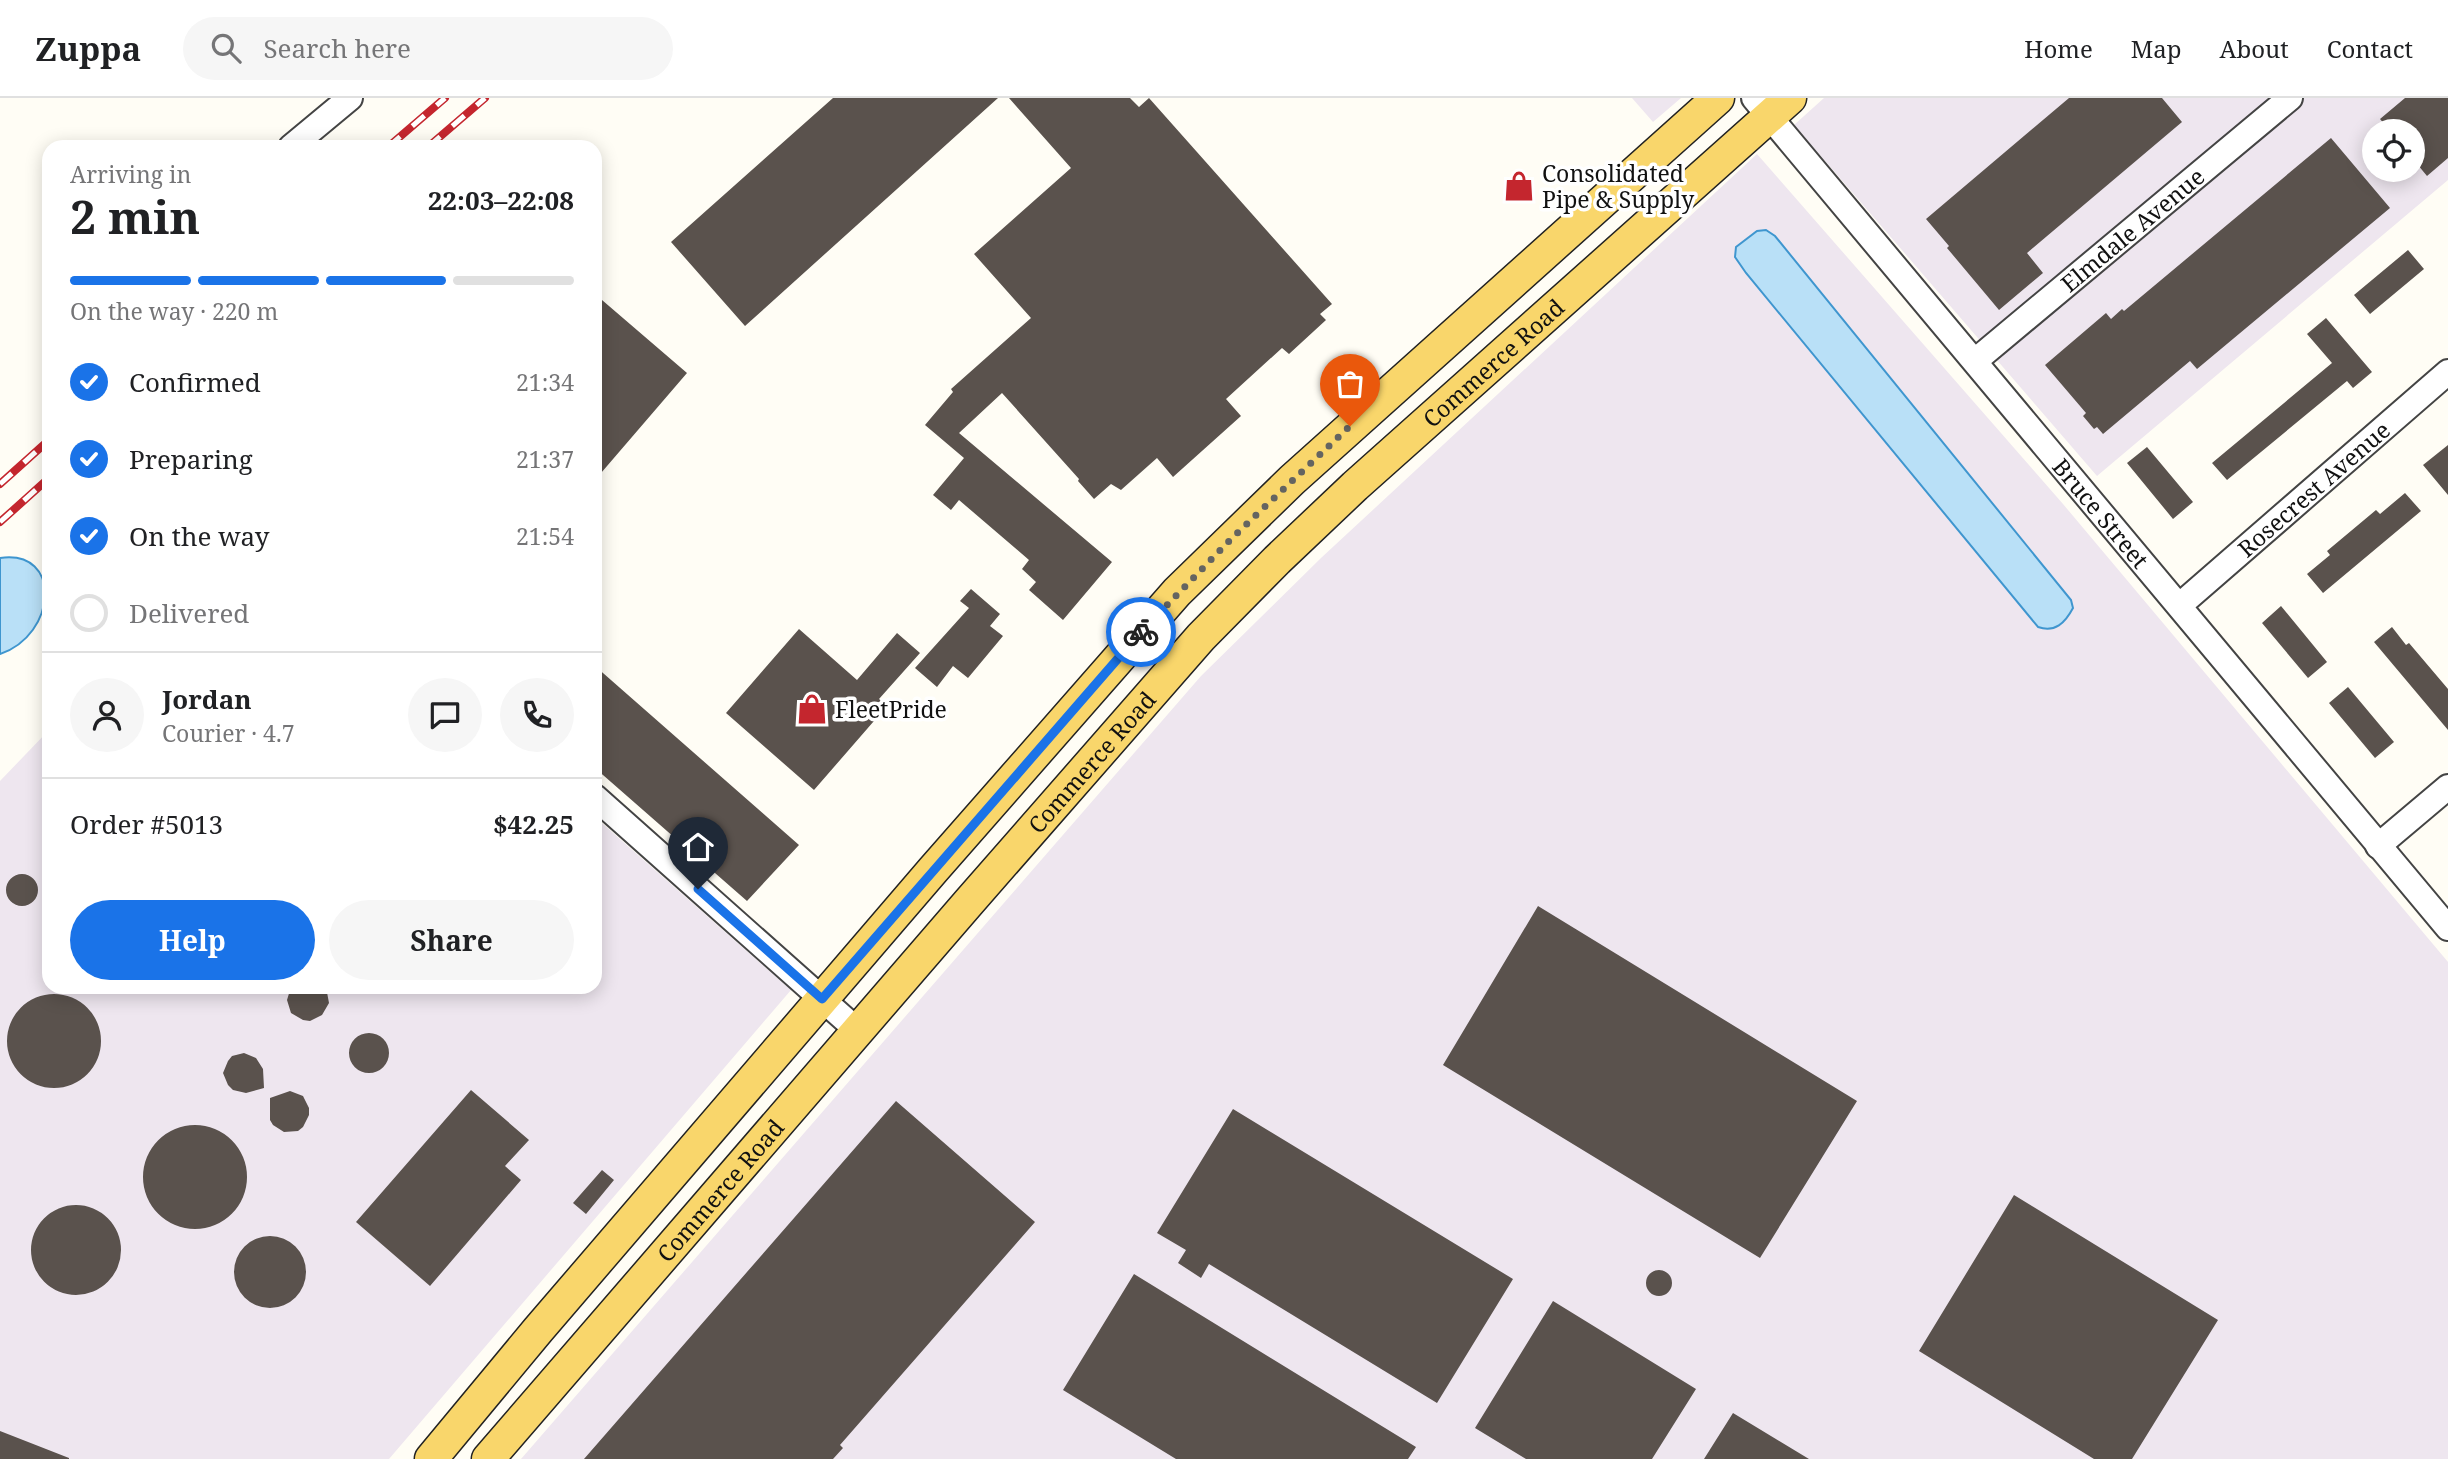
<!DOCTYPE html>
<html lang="en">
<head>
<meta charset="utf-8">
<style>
	body { margin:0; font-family:"Noto Serif",serif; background:#f6f6f6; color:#202124; height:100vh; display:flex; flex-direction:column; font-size:26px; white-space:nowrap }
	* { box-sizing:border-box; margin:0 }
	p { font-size:23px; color:#757577 }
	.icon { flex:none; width:38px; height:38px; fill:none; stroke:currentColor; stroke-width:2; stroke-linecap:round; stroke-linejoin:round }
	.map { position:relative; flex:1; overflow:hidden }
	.side { position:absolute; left:42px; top:42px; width:560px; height:854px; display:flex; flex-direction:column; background:#fff; border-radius:21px; box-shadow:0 4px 18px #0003 }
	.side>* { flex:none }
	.controls { position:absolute; left:2362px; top:21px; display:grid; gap:14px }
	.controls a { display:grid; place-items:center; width:63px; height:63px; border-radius:50%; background:#fff; box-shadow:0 4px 18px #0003; font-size:35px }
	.pin { position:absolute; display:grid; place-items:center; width:60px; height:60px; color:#fff; margin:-72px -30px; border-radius:50% 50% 50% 0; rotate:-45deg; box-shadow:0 0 7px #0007 }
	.pin .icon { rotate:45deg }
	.courier { position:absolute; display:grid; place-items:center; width:70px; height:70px; margin:-35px; border:5px solid #1a73e8; border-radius:50%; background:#fff; color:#222; box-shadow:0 2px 9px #0007 }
	.headline em { font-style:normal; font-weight:700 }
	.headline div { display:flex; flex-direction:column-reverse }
	.headline { display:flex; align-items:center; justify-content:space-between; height:119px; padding:0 28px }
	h1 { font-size:46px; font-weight:700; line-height:52px }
	.bar { display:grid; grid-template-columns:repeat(4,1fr); gap:10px 7px; align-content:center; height:84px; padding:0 28px }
	.bar i { height:9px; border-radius:5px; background:#e0e0e0 }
	.bar .on { background:#1a73e8 }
	.bar p { grid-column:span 4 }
	.line { display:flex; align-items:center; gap:18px; padding:0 28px; border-top:2px solid #e0e0e0 }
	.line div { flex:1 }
	.round { display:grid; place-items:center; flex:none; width:74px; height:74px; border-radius:37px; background:#f6f6f6 }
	ol { padding:0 28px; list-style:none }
	li { display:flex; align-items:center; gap:21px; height:77px }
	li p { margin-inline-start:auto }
	li .icon { padding:7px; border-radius:50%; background:#1a73e8; color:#fff; stroke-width:4 }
	li:last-child { color:#757577 }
	li i { width:38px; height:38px; border:4px solid #e0e0e0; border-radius:50% }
	.cta { display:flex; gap:14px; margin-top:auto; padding:14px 28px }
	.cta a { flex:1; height:80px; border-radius:42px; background:#1a73e8; color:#fff; font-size:28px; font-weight:700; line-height:80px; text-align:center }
	.cta a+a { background:#f6f6f6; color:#202124 }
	header { display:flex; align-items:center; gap:42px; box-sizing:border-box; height:98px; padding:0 35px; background:#fff; border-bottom:2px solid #e0e0e0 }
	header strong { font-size:33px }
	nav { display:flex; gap:38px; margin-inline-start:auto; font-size:24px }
	.search { width:490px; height:63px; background:#f6f6f6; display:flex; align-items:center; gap:18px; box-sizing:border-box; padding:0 24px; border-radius:38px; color:#757577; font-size:26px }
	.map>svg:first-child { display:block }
</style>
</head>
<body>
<header>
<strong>Zuppa</strong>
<div class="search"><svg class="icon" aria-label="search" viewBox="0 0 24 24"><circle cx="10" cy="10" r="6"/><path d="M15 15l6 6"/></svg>Search here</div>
<nav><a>Home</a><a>Map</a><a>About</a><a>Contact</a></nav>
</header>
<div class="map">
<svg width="2448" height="1361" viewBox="0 0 2448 1361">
	<rect width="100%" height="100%" fill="#fffdf5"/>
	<path fill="#eee6ef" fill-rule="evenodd" d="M1632,0h49l-28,24z
		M1824,0h624v82l-351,296 -303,-351zM2375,33h38v39h-38z
		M1757,56l306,350 385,458v497h-1927l680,-783 120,-118z
		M49,632v257h546v-170l196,173 -402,469h-389v-678z"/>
	<path fill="#b9e0f7" stroke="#3f96cf" stroke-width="2" d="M1766,132l9,6 296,364 2,8c-8,15 -18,25 -35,19l-292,-354 -11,-16 1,-10 21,-16z
		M0,460c63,-9 57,77 0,96z"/>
	<path fill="#5a524d" d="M833,0h165l-253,228 -74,-84z
		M1009,0h121l9,9 10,-9 183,206 -12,10 6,6 -37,34 -7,-6 -56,51 15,17 -68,61 -16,-19 -36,32 -10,-6 -17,15 -16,-18 1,-2 -77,-86 -43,40 153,129 -49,58 -34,-30 7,-8 -14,-13 7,-9 -70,-60 -8,10 -18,-15 31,-37 -39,-33 28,-33 -2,-3 80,-71 -57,-64 97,-86z
		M2069,0h93l20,24 -155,131 16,20 -44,37 -52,-62 2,-2 -23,-27z
		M2405,0h43v60l-21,18 -14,-17v-28h-23l-10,-12z
		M2331,40l59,70 -193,161 -7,-8 -87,73 -6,-7 -3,2 -11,-13 3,-3 -41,-48 61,-52 5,6 11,-10 2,2z
		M2408,152l16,19 -54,45 -16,-19z
		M595,196l92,79 -92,107z
		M2326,220l46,54 -19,16 -6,-7 -120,99 -15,-17 120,-100 -25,-29z
		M2448,347v50l-25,-30z
		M2147,349l46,55 -20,17 -46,-56z
		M2405,395l16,18 -98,82 -16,-19 23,-19 -3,-4 49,-41 4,4z
		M971,491l29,25 -10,12 13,10 -35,42 -15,-12 -16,21 -22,-19 54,-60 -9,-7z
		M2281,508l46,56 -19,16 -46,-55z
		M2392,529l14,18 3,-2 39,46v41l-74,-88z
		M799,531l58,51 40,-47 23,20 -41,46 8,7 -73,84 -88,-77z
		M595,568l204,179 -52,56 -152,-133z
		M2348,589l46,55 -19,16 -46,-55z
		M6 792a16 16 0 1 1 32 0a16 16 0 1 1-32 0Z
		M1538,808l319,195 -97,157 -317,-193z
		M291,889h35l3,16 -7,12 -12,6 -7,-1 -12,-7 -4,-13z
		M7 943a47 47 0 1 1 94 0a47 47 0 1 1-94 0Z
		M349 955a20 20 0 1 1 40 0a20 20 0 1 1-40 0Z
		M244,955l12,5 7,11 1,19 -18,5 -13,-3 -5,-5 -5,-12 5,-12 4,-5z
		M471,992l58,50 -24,26 16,14 -91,106 -74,-64z
		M290,993l13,5 6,12v7l-6,12 -5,4 -14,1 -11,-7 -3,-5v-22z
		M896,1003l139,121 -195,223 3,3 -10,11h-249z
		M1233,1011l280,170 -76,124 -228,-139 -8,14 -23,-15 8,-13 -29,-17z
		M143 1079a52 52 0 1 1 104 0a52 52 0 1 1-104 0Z
		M602,1072l12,10 -28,34 -13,-11z
		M2014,1097l204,125 -86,139h-38l-175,-108z
		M31 1152a45 45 0 1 1 90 0a45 45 0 1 1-90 0Z
		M234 1174a36 36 0 1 1 72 0a36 36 0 1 1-72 0Z
		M1646 1185a13 13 0 1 1 26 0a13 13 0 1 1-26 0Z
		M1134,1176l282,173 -8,12h-232l-113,-69z
		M1553,1203l143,88 -44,70h-126l-51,-31z
		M1733,1315l76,46h-105z
		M0,1333l69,27v1h-69z"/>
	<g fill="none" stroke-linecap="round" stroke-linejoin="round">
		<g stroke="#444" stroke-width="28">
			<g id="minor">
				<path id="s1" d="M1754,0l694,830"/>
				<path d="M291,49l59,-49"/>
				<path id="s2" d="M1975,263l315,-263"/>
				<path id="s3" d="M2180,507l268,-233"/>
				<path d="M595,699l263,234"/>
				<path d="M2378,748l70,-59"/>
			</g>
		</g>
		<g stroke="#222" stroke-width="35">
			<g id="major">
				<path d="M431,1361l107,-129 395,-460 244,-278 115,-112 426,-382"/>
				<path id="s4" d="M488,1361l481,-557 232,-265 76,-77 78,-74 435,-388"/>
			</g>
		</g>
		<use href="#minor" stroke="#fff" stroke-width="24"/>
		<use href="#major" stroke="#f9d66b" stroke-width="32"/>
		<g stroke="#c4262e" stroke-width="8">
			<path id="rail" d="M388,49l57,-49
				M428,49l57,-49
				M0,386l49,-44
				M0,424l49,-44"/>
		</g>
		<use href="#rail" stroke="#fff" stroke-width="5" stroke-dasharray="16" stroke-linecap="butt"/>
	</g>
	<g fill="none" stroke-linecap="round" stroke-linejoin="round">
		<path stroke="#646461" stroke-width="7" stroke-dasharray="0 12.6" d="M1141,534l92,-95 117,-111"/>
		<path stroke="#1a73e8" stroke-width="9" d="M698,791l124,110 319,-367"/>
	</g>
	<defs>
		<g id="shop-bare" transform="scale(2.415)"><path d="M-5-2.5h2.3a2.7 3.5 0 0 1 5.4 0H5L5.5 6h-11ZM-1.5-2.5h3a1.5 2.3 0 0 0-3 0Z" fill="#c4262e" stroke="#fff" stroke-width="2.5" paint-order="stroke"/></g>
	</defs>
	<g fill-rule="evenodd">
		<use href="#shop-bare" x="1519" y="88"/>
		<use href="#shop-bare" x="812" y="611"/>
	</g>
	<g text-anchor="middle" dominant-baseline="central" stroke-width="7" stroke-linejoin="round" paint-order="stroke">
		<g font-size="23" fill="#111" stroke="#fff" text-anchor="start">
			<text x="1542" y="75">Consolidated<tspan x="1542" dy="26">Pipe &amp; Supply</tspan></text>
			<text x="835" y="611">FleetPride</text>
		</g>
		<g font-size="23" fill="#111" stroke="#fff">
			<text stroke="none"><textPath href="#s2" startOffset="205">Elmdale Avenue</textPath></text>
			<text stroke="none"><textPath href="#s4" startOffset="1489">Commerce Road</textPath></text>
			<text stroke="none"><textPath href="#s3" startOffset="177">Rosecrest Avenue</textPath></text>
			<text stroke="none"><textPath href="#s1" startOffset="541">Bruce Street</textPath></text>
			<text stroke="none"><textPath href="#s4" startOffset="922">Commerce Road</textPath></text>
			<text stroke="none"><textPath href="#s4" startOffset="355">Commerce Road</textPath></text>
		</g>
	</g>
</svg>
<div class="controls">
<a><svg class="icon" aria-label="locate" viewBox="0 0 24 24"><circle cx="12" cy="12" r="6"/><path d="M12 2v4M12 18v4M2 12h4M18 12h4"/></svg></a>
</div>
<div class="pin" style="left:1350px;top:328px;background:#ea580c"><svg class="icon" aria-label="bag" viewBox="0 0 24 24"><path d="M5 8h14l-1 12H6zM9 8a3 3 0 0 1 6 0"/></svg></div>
<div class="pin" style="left:698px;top:791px;background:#1f2937"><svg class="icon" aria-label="home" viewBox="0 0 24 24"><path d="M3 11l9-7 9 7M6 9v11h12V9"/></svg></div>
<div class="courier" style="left:1141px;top:534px"><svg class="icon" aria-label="bike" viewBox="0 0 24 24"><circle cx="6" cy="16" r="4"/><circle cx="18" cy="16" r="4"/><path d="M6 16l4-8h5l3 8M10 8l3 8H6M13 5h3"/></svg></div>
<section class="side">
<div class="headline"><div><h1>2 min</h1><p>Arriving in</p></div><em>22:03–22:08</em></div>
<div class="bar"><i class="on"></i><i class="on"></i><i class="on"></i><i></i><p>On the way · 220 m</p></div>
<ol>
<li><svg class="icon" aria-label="check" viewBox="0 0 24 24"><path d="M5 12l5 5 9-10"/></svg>Confirmed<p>21:34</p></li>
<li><svg class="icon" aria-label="check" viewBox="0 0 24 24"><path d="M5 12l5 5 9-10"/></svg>Preparing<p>21:37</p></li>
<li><svg class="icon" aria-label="check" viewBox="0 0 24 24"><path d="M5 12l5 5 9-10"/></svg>On the way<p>21:54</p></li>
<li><i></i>Delivered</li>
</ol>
<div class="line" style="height:126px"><a class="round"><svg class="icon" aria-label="person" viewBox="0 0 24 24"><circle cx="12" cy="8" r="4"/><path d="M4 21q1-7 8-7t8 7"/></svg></a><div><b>Jordan</b><p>Courier · 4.7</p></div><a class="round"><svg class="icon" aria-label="chat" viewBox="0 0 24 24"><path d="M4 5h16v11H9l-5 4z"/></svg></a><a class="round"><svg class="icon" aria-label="phone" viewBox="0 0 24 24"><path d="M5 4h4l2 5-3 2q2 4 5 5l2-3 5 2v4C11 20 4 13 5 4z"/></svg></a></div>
<div class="line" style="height:91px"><div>Order #5013</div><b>$42.25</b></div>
<div class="cta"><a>Help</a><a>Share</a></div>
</section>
</div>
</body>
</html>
